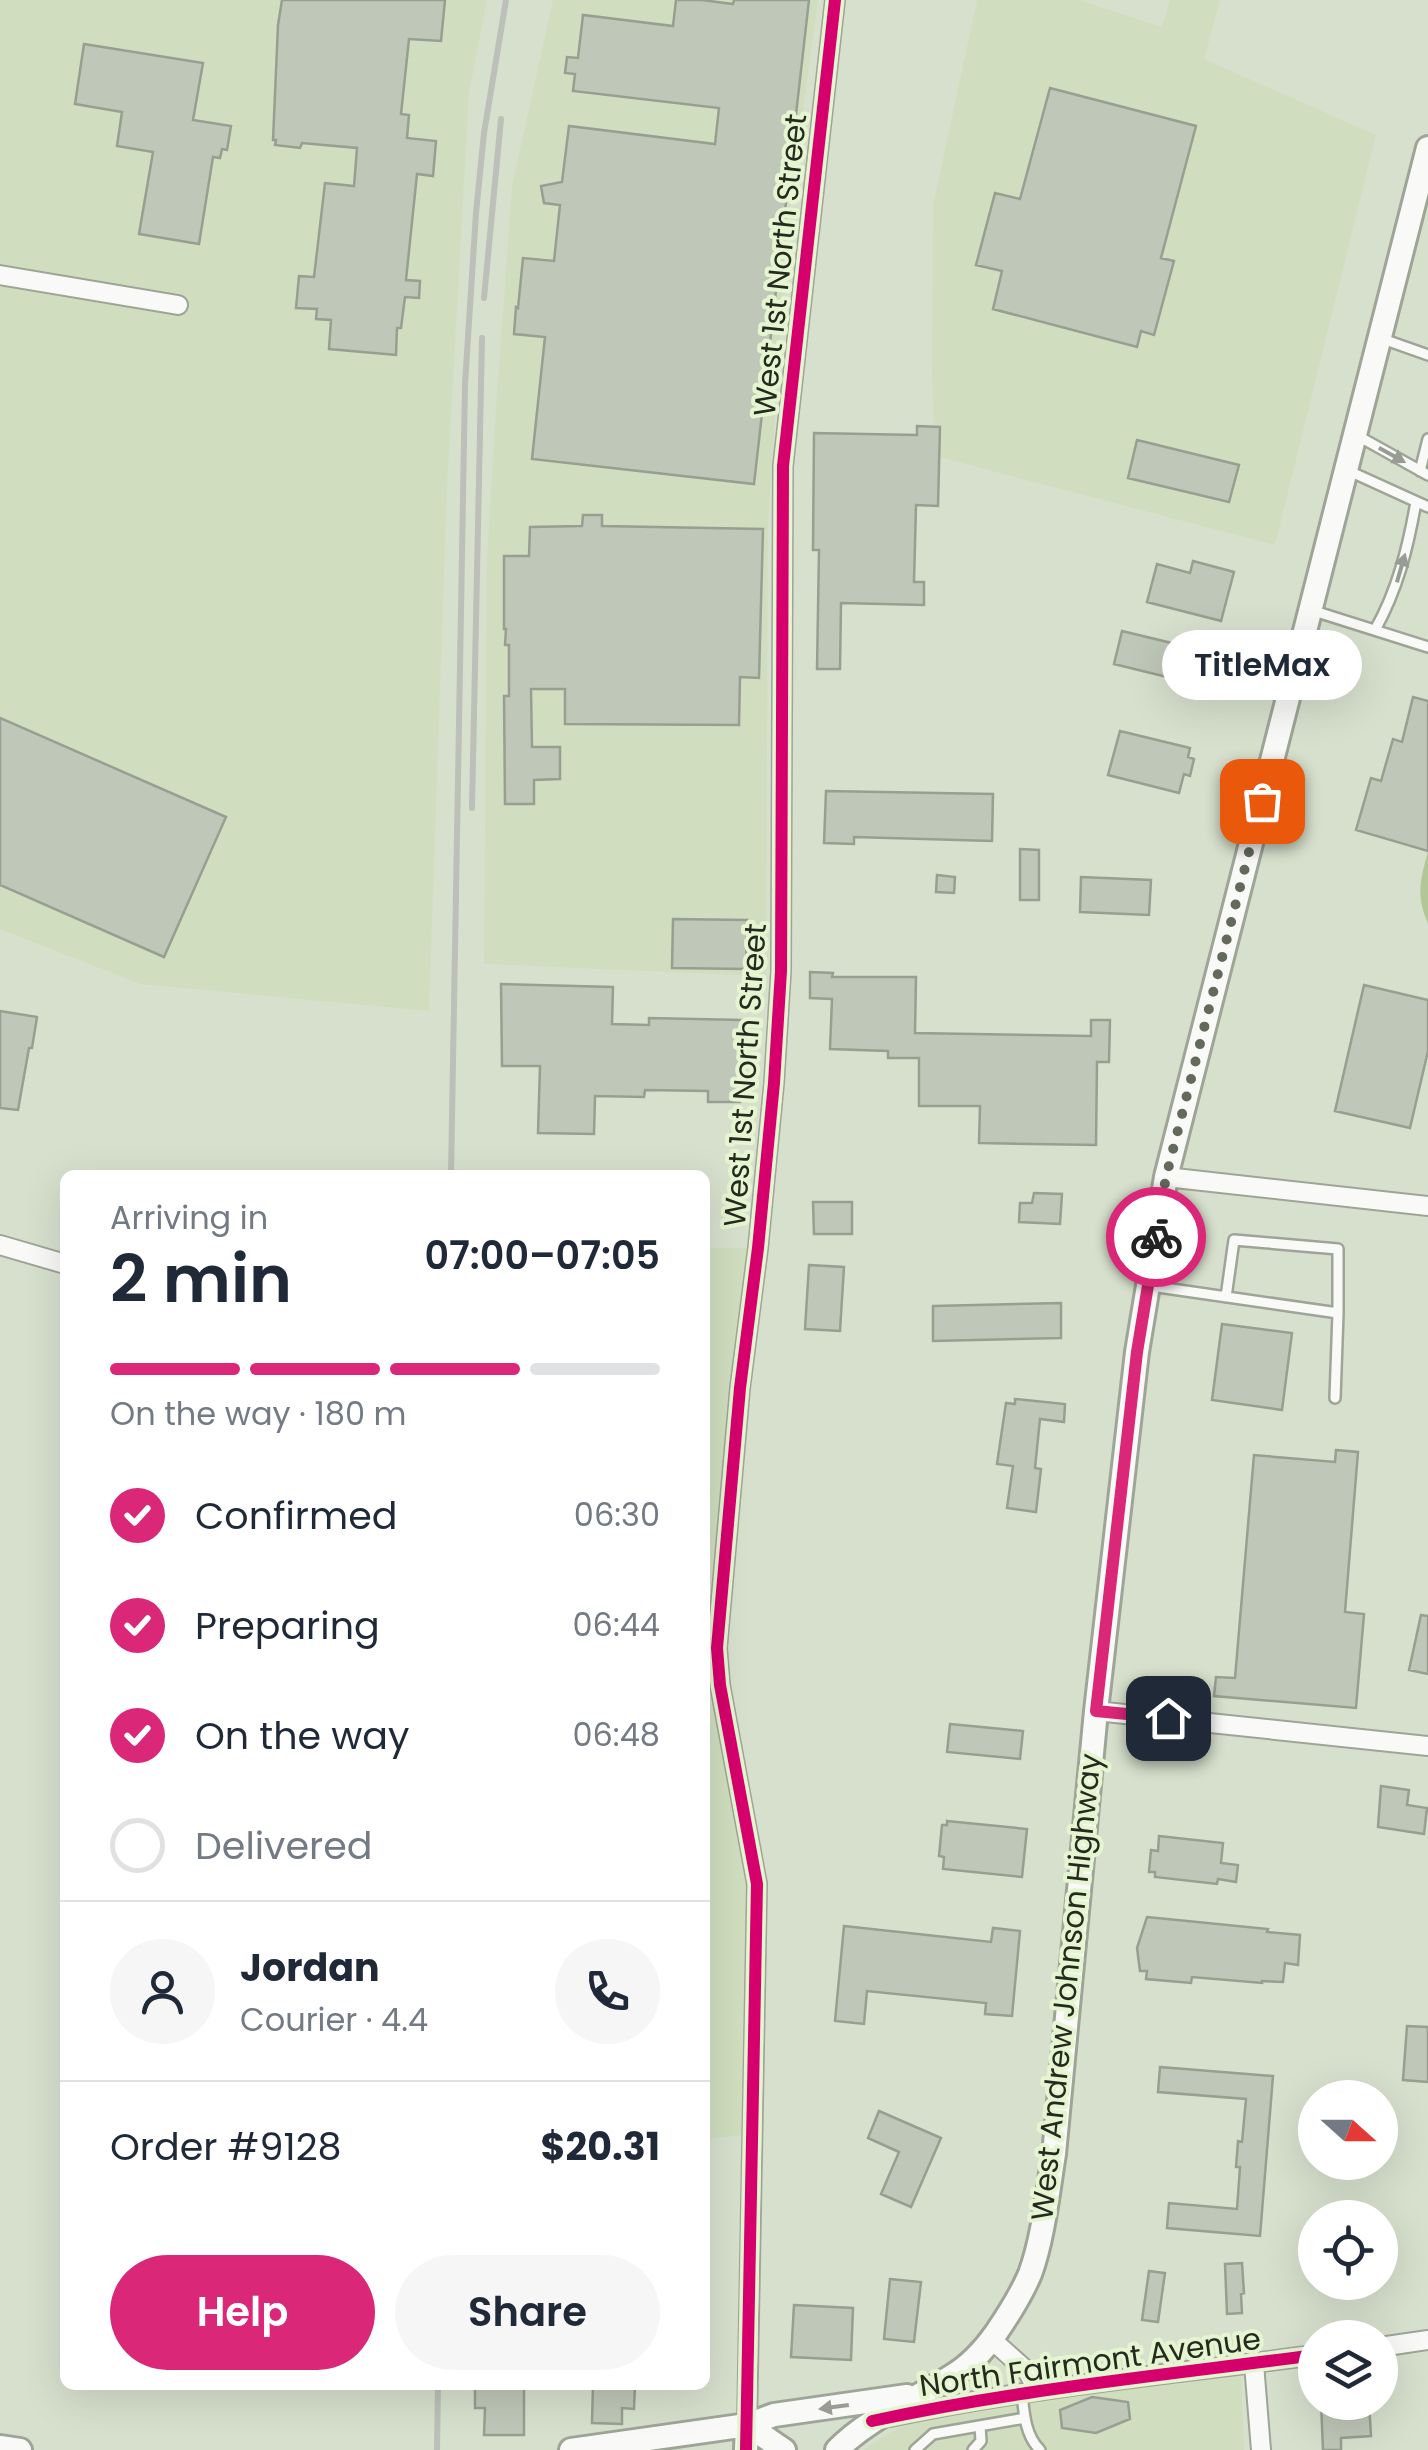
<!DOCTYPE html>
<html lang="en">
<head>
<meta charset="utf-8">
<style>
	body { margin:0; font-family:Poppins,sans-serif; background:#f6f6f7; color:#1f2937; height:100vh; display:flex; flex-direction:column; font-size:38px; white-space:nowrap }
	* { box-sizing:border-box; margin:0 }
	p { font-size:32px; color:#747a83 }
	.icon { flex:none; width:55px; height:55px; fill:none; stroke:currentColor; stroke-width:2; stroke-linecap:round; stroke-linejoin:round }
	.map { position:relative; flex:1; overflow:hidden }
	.side { position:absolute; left:60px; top:1170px; width:650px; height:1220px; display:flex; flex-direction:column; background:#fff; border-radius:15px; box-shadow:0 10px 40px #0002 }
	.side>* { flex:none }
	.needle { width:65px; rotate:111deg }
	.buttons { position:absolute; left:1298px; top:2080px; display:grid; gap:20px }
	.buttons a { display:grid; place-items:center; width:100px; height:100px; border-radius:50%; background:#fff; box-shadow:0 10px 40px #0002; font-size:50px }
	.pin { position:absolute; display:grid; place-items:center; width:85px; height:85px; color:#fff; margin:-42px; border-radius:20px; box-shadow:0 5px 15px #0006 }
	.courier { position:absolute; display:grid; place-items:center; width:100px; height:100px; margin:-50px; border:8px solid #db2777; border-radius:50%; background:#fff; color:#222; box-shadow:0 2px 12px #0007 }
	.bubble { position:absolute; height:70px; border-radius:35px; background:#fff; box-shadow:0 10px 40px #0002; font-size:32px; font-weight:600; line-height:70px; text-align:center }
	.headline em { font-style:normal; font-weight:600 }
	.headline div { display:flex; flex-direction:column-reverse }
	.headline { display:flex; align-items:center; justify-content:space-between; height:170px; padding:0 50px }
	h1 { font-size:65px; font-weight:600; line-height:75px }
	.bar { display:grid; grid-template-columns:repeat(4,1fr); gap:15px 10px; align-content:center; height:120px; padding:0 50px }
	.bar i { height:12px; border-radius:8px; background:#e0e1e3 }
	.bar .on { background:#db2777 }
	.bar p { grid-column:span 4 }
	.line { display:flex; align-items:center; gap:25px; padding:0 50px; border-top:2px solid #e0e1e3 }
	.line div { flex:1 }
	.round { display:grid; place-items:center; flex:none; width:105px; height:105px; border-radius:52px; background:#f6f6f7 }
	ol { padding:0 50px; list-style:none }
	li { display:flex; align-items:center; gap:30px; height:110px }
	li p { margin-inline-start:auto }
	li .icon { padding:10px; border-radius:50%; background:#db2777; color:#fff; stroke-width:4 }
	li:last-child { color:#747a83 }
	li i { width:55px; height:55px; border:5px solid #e0e1e3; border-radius:50% }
	.primary-button { display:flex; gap:20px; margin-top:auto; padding:20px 50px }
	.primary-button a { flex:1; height:115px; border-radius:60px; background:#db2777; color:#fff; font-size:40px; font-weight:600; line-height:115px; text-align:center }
	.primary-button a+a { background:#f6f6f7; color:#1f2937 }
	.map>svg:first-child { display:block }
</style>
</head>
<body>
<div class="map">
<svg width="1428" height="2450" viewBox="0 0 1428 2450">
	<rect width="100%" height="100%" fill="#d7e0cd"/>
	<path fill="#d0debf" d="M0,0h487l-18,93 -22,394 -18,524 -289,-27 -140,-55z
		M553,0h265l-30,223 -20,303 -2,450 -282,-12 3,-406 9,-150 16,-222z
		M977,0h101l84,27 8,-27h50l-16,59 172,76 -101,410 -340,-89 -3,-83 1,-167z
		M705,1248h53l-41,400 39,222 -3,264 -48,5z
		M1226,2373l15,2 3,75h-380l18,-13 25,-13 29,-9 29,-6z"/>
	<path fill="#b2c698" d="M1428,851v73c-12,-29 -8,-43 0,-73z"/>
	<path fill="#bfc7b8" stroke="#989e90" stroke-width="2.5" d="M282,0h163l-4,41 -32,-2 -8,75 8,1 -2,23 29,3 -3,35 -16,-2 -11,106 14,1 -1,17 -14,-1 -4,31h-4l-1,27 -67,-6 2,-29 -15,-1 1,-10 -21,-1 3,-32 15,1 11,-94 29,3 3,-38 -55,-5 -2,5 -25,-3 1,-5h-3l5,-115z
		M676,0h26l31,4 1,-4h75l-55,484 -222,-25 13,-122 -31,-3 2,-27 2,1 5,-50 31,3 6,-56 -16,-2 -3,-17 21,-4 7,-56 146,18 4,-36 -146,-17 2,-17 -10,-1 2,-16 11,1 5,-43 90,11z
		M84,44l119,19 -10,57 38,6 -4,24 -5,-1 -2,9 -7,-1 -14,87 -60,-10 14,-82 -36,-6 5,-34 -47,-8z
		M1050,88l146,38 -35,132 13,3 -20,74 -13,-4 -4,16 -144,-38 9,-38 -26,-6 19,-72 25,6z
		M917,426l23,1 -2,79 -22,-1 -2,77h10v23l-83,-2 -1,66h-23l2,-119h-6l1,-117 103,2z
		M1137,440l102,25 -10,37 -101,-24z
		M583,515h19v11l161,3 -4,149 -19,-1 -1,48 -174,-1v-35h-34l1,58h28v32l-26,1v24h-29l-1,-108h5v-51h-4l1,-16h-2v-73h25l1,-29 52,-1z
		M1193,561l41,11 -13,49 -74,-19 10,-38 33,9z
		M1122,631l58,14 -4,14h4l-5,20 -61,-15z
		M1413,697l15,4v150l-72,-21 15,-52 10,3 12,-42 9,3z
		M0,718l226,99 -62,140 -164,-72z
		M1120,731l70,17 -2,9 6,2 -4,17 -6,-2 -5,19 -71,-18z
		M826,791l167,3 -1,47 -138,-4v7l-30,-1z
		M1020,849l19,1v50h-19z
		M937,875l18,2 -1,16 -18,-1z
		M1081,877l70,3 -2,35 -69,-3z
		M673,919l74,1 -1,49 -74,-1z
		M810,972l23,1 -1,4h84l-1,56 176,3v-16h19l-1,42h-12l-1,83 -117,-2 1,-37h-61v-48h-31v-7l-58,-2 2,-50 -22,-1z
		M501,984l112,3 -1,37 37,1v-7l93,2 -2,82h-32v-11l-63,-1 -1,7 -49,-1 -1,38 -56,-1 2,-67h-38z
		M1364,985l64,15v51l-18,77 -75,-17z
		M0,1011l37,6 -5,31h-3l-11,62 -18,-2z
		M1034,1193l28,1 -2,30 -41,-2 1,-19h12z
		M813,1202h39v32h-38z
		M809,1265l35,2 -4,64 -35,-2z
		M1061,1303v35l-128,3v-35z
		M1222,1324l70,9 -10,77 -70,-10z
		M1015,1399l50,5 -1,18 -24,-3 -5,49 6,1 -5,43 -29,-4 6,-42 -16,-2 9,-61 9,1z
		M1336,1450l22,2 -13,160 19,2 -8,94 -142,-12 2,-19 19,1 19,-223 81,7z
		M1421,1615l7,1v58l-19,-4z
		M950,1724l73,7 -3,28 -73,-7z
		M1381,1786l28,4 -2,15 20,3 -3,26 -46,-7z
		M947,1821l80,8 -5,48 -79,-8 1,-12 -5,-1 3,-31h5z
		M1159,1836l64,7 -2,20 17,2 -2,17 -18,-3 -1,5 -62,-7v-5h-6l2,-22 7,1z
		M1147,1917l121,12 -1,3 33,3 -2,30 -13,-2 -2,19 -21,-1v2l-70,-6 -1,6 -45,-4 1,-8h-7l-3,-23z
		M844,1926l147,16 2,-14 27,3 -8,85 -27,-2 1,-11 -119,-12 -3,33 -29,-3z
		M1407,2026l21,1v55l-25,-2z
		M1160,2067l113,9 -13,160 -93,-8 2,-25 68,6 3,-42h-4l2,-26 4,1 4,-43 -88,-7z
		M879,2111l62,27 -30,69 -30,-13 18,-42 -31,-14z
		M1242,2263l2,30 -3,1 1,19 -15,1 -2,-50z
		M1149,2271l16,2 -7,49 -16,-2z
		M890,2279l31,3 -7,60 -30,-3z
		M794,2305l59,3 -2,52 -60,-3z
		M475,2385h49v50h-40l1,-27h-10z
		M593,2385h42l-1,24 -12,-1v16l-30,-1z
		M1092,2397l36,5 2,17 -34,14 -34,-5 -2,-18z
		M1321,2402h48l2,34 -30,2v12h-18z"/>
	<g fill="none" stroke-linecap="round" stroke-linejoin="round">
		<g stroke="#9ea596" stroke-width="14">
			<path id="lane" d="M1380,338l48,17
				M1358,436l70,39
				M1349,471l79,36
				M1420,471l8,-32
				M1314,611l114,36
				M1375,630c23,-41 33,-83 41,-128
				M1151,1286c62,9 124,18 187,27v-64l-104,-9 -8,57
				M1335,1398l3,-85
				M1022,2393c2,20 3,42 18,57
				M915,2450l18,-16 92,-16
				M973,2450l8,-9 -1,-15"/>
		</g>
		<g stroke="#9ea596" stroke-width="22">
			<path id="street" d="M0,275l178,30
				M1166,1177l262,29
				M0,1245l65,19
				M1096,1711l332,35
				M991,2339l37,33 9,18
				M1380,2347l48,-7
				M1254,2364l7,86
				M890,2417c140,-30 283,-43 425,-62
				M747,2425l10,-541 -37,-199 -3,-37 23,-260 18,-140 16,-165 7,-112 2,-505 52,-466"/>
		</g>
		<g stroke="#9ea596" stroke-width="28">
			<path id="secondary" d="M747,2425l37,25
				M0,2447l20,3
				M571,2450l176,-25 27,-10 133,-19
				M746,2450l1,-25
				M837,2450c32,-33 76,-49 115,-74 17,-10 32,-26 44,-43 13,-19 25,-38 34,-59 13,-35 18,-83 24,-120l42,-443 41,-359 29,-175 262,-1029"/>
		</g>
		<use href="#lane" stroke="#f9faf8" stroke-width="9"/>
		<use href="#street" stroke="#f9faf8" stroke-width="18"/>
		<use href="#secondary" stroke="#f9faf8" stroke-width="22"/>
		<path stroke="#bdbfb9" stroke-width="6" d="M484,298l17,-179
			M472,808l10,-470
			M451,1175l14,-791 11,-171 8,-80 22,-133
			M437,2450l1,-65"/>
		<g stroke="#e5f5d2" stroke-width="19">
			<path id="cycleway" d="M872,2421c148,-32 294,-46 443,-66
				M746,2450l11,-566 -37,-199 -3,-37 23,-260 18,-140 16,-165 7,-112 2,-505 52,-466"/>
		</g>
		<use href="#cycleway" stroke="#d6006c" stroke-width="12"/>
	</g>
	<defs><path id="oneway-solid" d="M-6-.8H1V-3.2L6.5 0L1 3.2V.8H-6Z" transform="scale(2.5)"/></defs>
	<g fill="#999c95">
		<use href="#oneway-solid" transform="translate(1392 455) rotate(29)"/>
		<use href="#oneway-solid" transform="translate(1401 568) rotate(-74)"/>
		<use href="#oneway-solid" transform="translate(834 2407) rotate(172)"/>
	</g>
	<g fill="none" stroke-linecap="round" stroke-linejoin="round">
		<path stroke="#636a5b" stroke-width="10" stroke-dasharray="0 18" d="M1156,1237l10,-60 96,-376"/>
		<path stroke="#db2777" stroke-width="12" d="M1156,1237l-19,115 -41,359 72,7"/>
	</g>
	<g text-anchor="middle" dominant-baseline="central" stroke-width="8" stroke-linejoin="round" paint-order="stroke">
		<g font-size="30" fill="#242a1d" stroke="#e5f5d2">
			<text transform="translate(780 265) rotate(-84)">West 1st North Street</text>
			<text transform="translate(745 1075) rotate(-86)">West 1st North Street</text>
			<text transform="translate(1066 1987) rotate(-84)">West Andrew Johnson Highway</text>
			<text transform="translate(1090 2362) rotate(-8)">North Fairmont Avenue</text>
		</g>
	</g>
</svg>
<div class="buttons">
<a><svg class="needle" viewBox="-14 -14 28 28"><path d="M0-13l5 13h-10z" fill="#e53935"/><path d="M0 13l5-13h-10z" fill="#747a83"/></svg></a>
<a><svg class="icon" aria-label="locate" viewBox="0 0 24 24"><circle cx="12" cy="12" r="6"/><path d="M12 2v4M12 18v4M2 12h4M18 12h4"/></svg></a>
<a><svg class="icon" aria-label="layers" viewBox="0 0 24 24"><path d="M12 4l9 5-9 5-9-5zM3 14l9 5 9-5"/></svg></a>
</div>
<div class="pin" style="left:1262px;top:801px;background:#ea580c"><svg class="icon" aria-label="bag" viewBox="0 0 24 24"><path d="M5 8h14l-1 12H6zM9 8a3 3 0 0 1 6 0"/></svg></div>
<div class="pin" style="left:1168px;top:1718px;background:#1f2937"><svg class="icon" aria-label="home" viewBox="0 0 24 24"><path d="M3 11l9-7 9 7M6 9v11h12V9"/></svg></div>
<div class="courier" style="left:1156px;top:1237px"><svg class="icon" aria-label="bike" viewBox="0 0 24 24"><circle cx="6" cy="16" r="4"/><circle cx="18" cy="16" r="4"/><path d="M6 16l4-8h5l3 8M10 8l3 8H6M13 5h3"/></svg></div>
<div class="bubble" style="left:1162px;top:630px;width:200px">TitleMax</div>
<section class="side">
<div class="headline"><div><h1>2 min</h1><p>Arriving in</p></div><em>07:00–07:05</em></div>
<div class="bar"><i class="on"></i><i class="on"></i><i class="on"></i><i></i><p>On the way · 180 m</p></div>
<ol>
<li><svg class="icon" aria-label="check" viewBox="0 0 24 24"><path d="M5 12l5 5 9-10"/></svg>Confirmed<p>06:30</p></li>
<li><svg class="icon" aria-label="check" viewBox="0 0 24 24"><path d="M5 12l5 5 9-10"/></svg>Preparing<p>06:44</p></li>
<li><svg class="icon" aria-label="check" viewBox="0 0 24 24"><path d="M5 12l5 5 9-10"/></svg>On the way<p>06:48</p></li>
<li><i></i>Delivered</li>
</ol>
<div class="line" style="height:180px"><a class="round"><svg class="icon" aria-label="person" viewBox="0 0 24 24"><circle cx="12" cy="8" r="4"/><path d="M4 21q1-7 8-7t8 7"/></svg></a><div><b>Jordan</b><p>Courier · 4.4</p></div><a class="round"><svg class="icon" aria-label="phone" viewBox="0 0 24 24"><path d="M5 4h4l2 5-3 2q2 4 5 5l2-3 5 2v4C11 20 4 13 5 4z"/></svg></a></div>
<div class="line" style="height:130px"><div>Order #9128</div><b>$20.31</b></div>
<div class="primary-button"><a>Help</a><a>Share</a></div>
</section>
</div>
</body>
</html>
